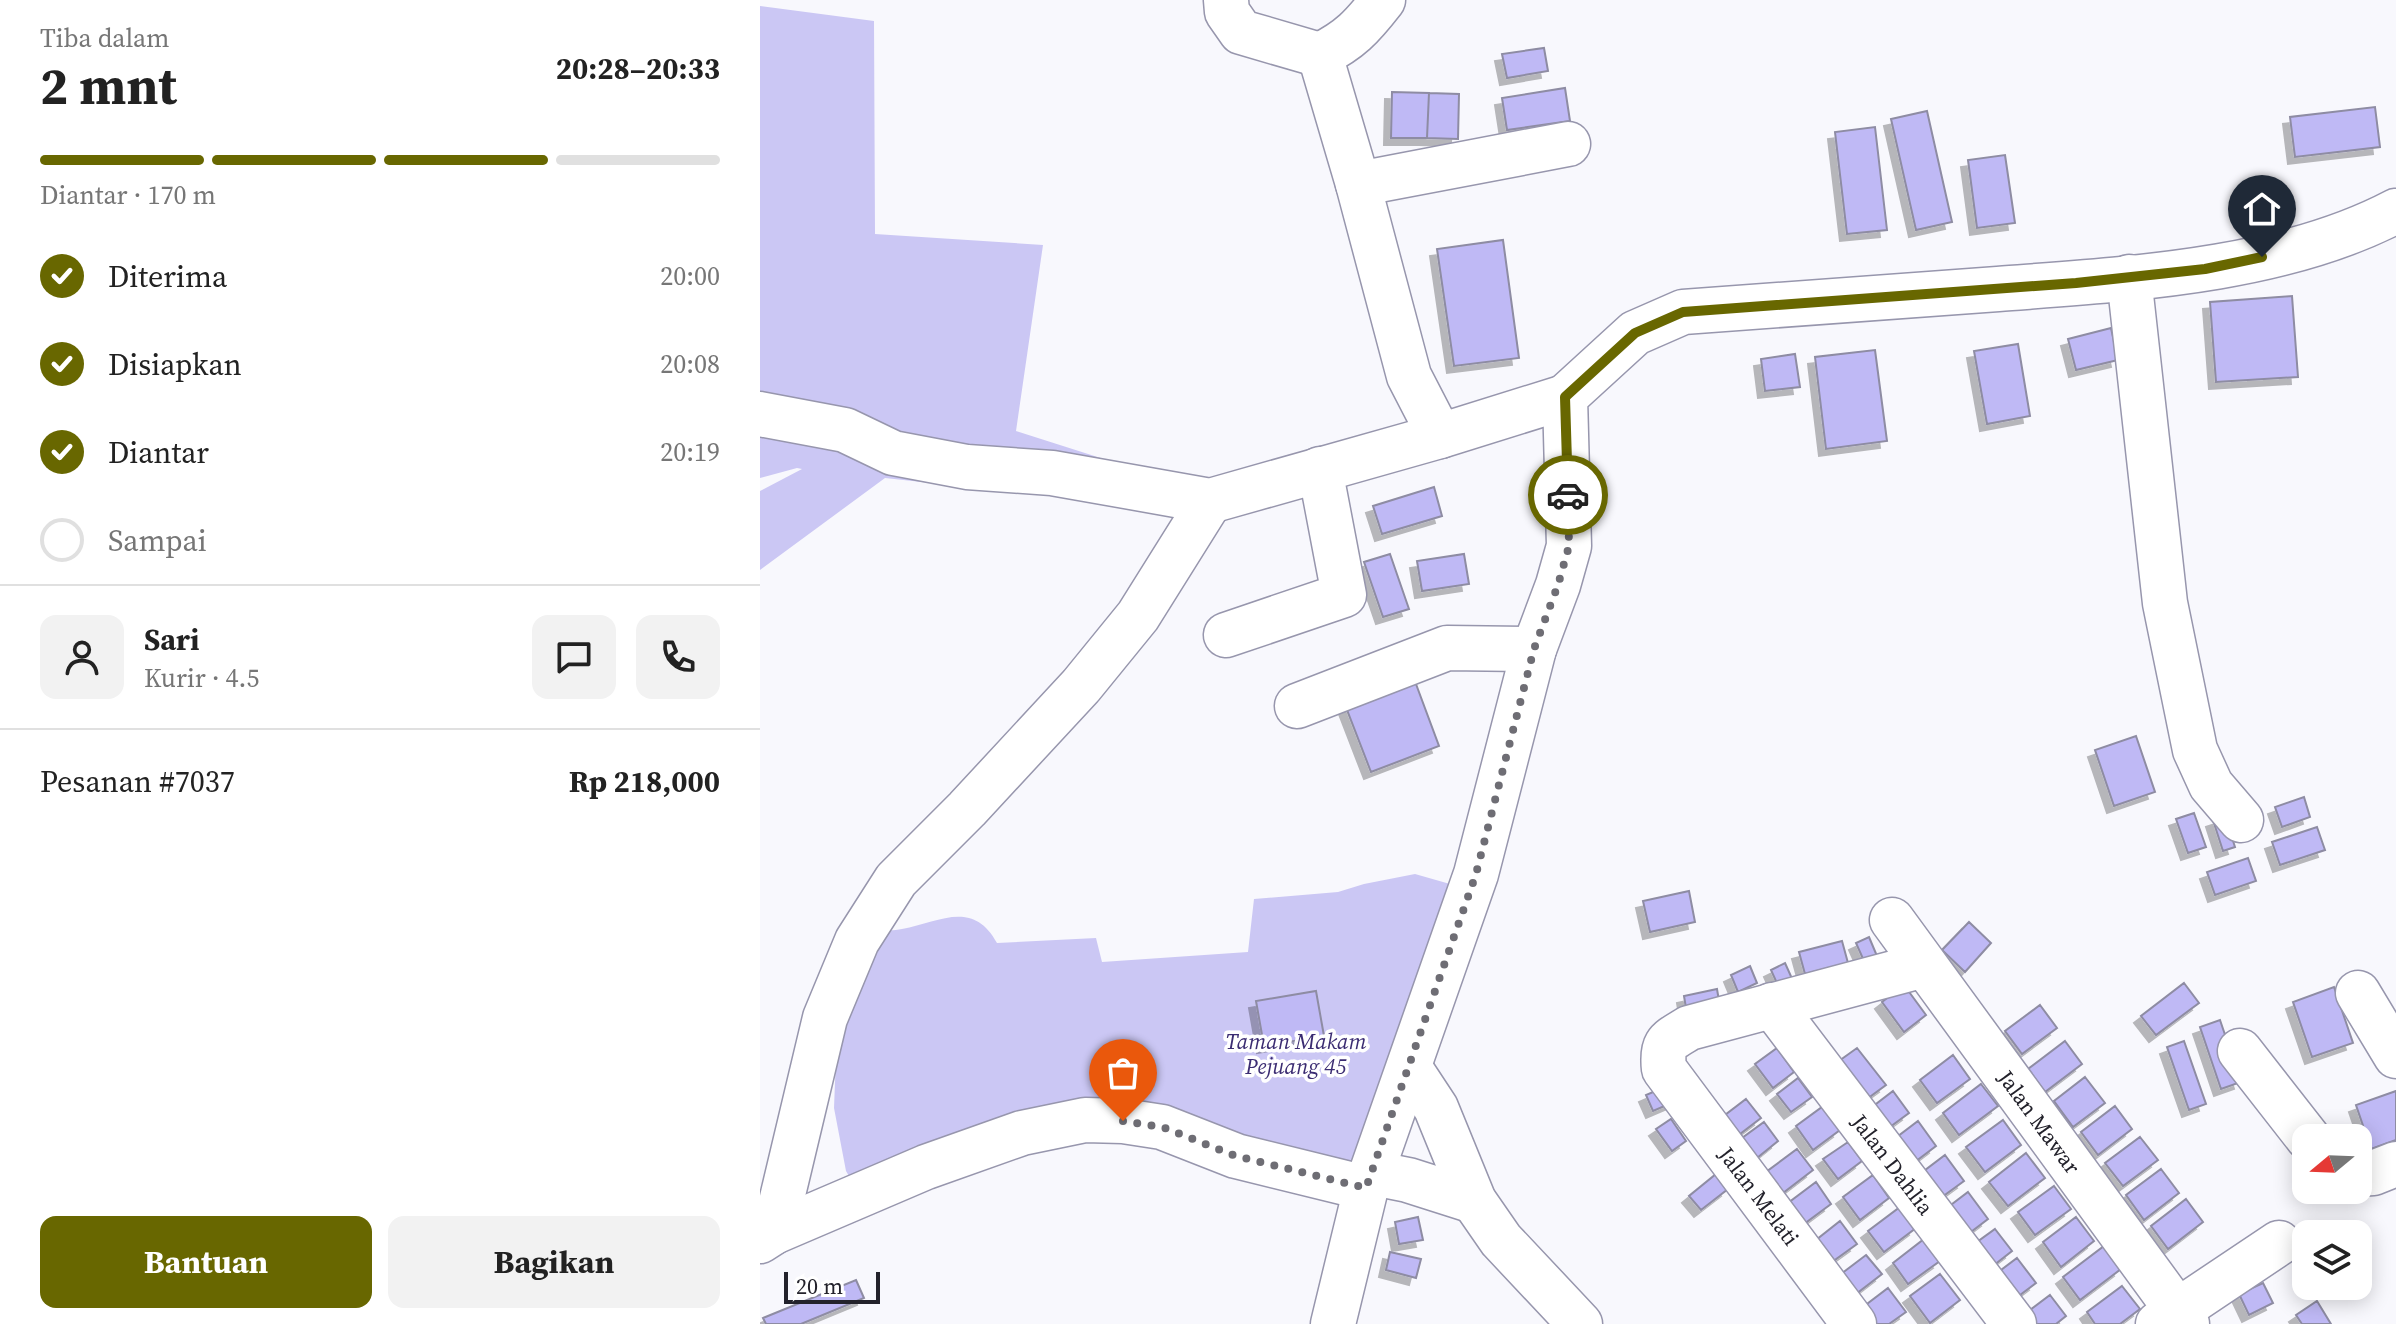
<!DOCTYPE html>
<html lang="id">
<head>
<meta charset="utf-8">
<style>
	body { margin:0; font-family:"Source Serif 4",serif; background:#f2f2f2; color:#222; height:100vh; display:flex; flex-direction:column; font-size:30px; white-space:nowrap }
	* { box-sizing:border-box; margin:0 }
	p { font-size:26px; color:#767676 }
	.icon { flex:none; width:44px; height:44px; fill:none; stroke:currentColor; stroke-width:2; stroke-linecap:round; stroke-linejoin:round }
	.map { position:relative; flex:1; overflow:hidden }
	.drawer { display:flex; flex-direction:column; background:#fff; width:760px }
	.drawer>* { flex:none }
	.needle { width:52px; rotate:251deg }
	.controls { position:absolute; left:1532px; top:1124px; display:grid; gap:16px }
	.controls a { display:grid; place-items:center; width:80px; height:80px; border-radius:16px; background:#fff; box-shadow:0 4px 20px #0003; font-size:40px }
	.scale { position:absolute; left:24px; bottom:20px; width:96px; box-sizing:border-box; padding-left:8px; border:4px solid #23222b; border-top:0; font-size:22px; line-height:28px; white-space:nowrap; color:#23222b; -webkit-text-stroke:6px #fff; paint-order:stroke }
	.pin { position:absolute; display:grid; place-items:center; width:68px; height:68px; color:#fff; margin:-82px -34px; border-radius:50% 50% 50% 0; rotate:-45deg; box-shadow:0 0 8px #0007 }
	.pin .icon { rotate:45deg }
	.courier { position:absolute; display:grid; place-items:center; width:80px; height:80px; margin:-40px; border:6px solid #686700; border-radius:50%; background:#fff; color:#222; box-shadow:0 2px 10px #0007 }
	.summary em { font-style:normal; font-weight:700 }
	.summary div { display:flex; flex-direction:column-reverse }
	.summary { display:flex; align-items:center; justify-content:space-between; height:136px; padding:0 40px }
	h1 { font-size:52px; font-weight:700; line-height:60px }
	.bar { display:grid; grid-template-columns:repeat(4,1fr); gap:12px 8px; align-content:center; height:96px; padding:0 40px }
	.bar i { height:10px; border-radius:6px; background:#e0e0e0 }
	.bar .selected { background:#686700 }
	.bar p { grid-column:span 4 }
	.line { display:flex; align-items:center; gap:20px; padding:0 40px; border-top:2px solid #e0e0e0 }
	.line div { flex:1 }
	.round { display:grid; place-items:center; flex:none; width:84px; height:84px; border-radius:16px; background:#f2f2f2 }
	ol { padding:0 40px; list-style:none }
	li { display:flex; align-items:center; gap:24px; height:88px }
	li p { margin-inline-start:auto }
	li .icon { padding:8px; border-radius:50%; background:#686700; color:#fff; stroke-width:4 }
	li:last-child { color:#767676 }
	li i { width:44px; height:44px; border:4px solid #e0e0e0; border-radius:50% }
	.primary-button { display:flex; gap:16px; margin-top:auto; padding:16px 40px }
	.primary-button a { flex:1; height:92px; border-radius:16px; background:#686700; color:#fff; font-size:32px; font-weight:700; line-height:92px; text-align:center }
	.primary-button a+a { background:#f2f2f2; color:#222 }
	main { display:flex; flex:1; min-height:0 }
	.map>svg:first-child { display:block }
</style>
</head>
<body>
<main>
<section class="drawer">
<div class="summary"><div><h1>2 mnt</h1><p>Tiba dalam</p></div><em>20:28–20:33</em></div>
<div class="bar"><i class="selected"></i><i class="selected"></i><i class="selected"></i><i></i><p>Diantar · 170 m</p></div>
<ol>
<li><svg class="icon" aria-label="check" viewBox="0 0 24 24"><path d="M5 12l5 5 9-10"/></svg>Diterima<p>20:00</p></li>
<li><svg class="icon" aria-label="check" viewBox="0 0 24 24"><path d="M5 12l5 5 9-10"/></svg>Disiapkan<p>20:08</p></li>
<li><svg class="icon" aria-label="check" viewBox="0 0 24 24"><path d="M5 12l5 5 9-10"/></svg>Diantar<p>20:19</p></li>
<li><i></i>Sampai</li>
</ol>
<div class="line" style="height:144px"><a class="round"><svg class="icon" aria-label="person" viewBox="0 0 24 24"><circle cx="12" cy="8" r="4"/><path d="M4 21q1-7 8-7t8 7"/></svg></a><div><b>Sari</b><p>Kurir · 4.5</p></div><a class="round"><svg class="icon" aria-label="chat" viewBox="0 0 24 24"><path d="M4 5h16v11H9l-5 4z"/></svg></a><a class="round"><svg class="icon" aria-label="phone" viewBox="0 0 24 24"><path d="M5 4h4l2 5-3 2q2 4 5 5l2-3 5 2v4C11 20 4 13 5 4z"/></svg></a></div>
<div class="line" style="height:104px"><div>Pesanan #7037</div><b>Rp 218,000</b></div>
<div class="primary-button"><a>Bantuan</a><a>Bagikan</a></div>
</section>
<div class="map">
<svg width="1636" height="1324" viewBox="0 0 1636 1324">
	<defs>
		<filter id="shadow"><feDropShadow dx="-7" dy="7" stdDeviation="0" flood-color="#0004"/></filter>
	</defs>
	<rect width="100%" height="100%" fill="#f8f8fd"/>
	<path fill="#cbc7f4" d="M0,6l114,15 1,213 168,11 -27,186 163,52 -29,24 -265,-29 -125,92v-79l42,-22 -5,-1 -37,10z
		M655,874l56,16 -105,298 -281,-68 -225,75 -14,-24 -12,-63 2,-51 23,-76 18,-50c8,-1 17,0 25,-2 37,-7 71,-30 95,14l99,-5 6,24 146,-10 6,-53 84,-7 26,-8z"/>
	<path fill="#bfb9f5" stroke="#8e8ca3" stroke-width="2" filter="url(#shadow)" d="M784,48l4,23 -41,7 -5,-24z
		M805,88l5,33 -63,9 -5,-32z
		M632,92l37,1 -2,45h-36z
		M669,93l30,1 -1,45 -31,-1z
		M1615,107l5,40 -85,10 -5,-40z
		M1167,111l25,111 -36,8 -25,-111z
		M1115,127l12,103 -40,4 -12,-102z
		M1245,155l10,68 -38,5 -9,-68z
		M743,240l16,118 -65,8 -17,-117z
		M1532,296l6,81 -82,5 -6,-80z
		M1351,328l7,32 -42,10 -8,-31z
		M1258,344l12,72 -43,8 -13,-73z
		M1115,350l12,91 -61,8 -11,-92z
		M1035,354l5,33 -35,4 -4,-32z
		M674,487l8,29 -60,18 -9,-28z
		M630,554l19,55 -26,8 -19,-55z
		M704,554l5,30 -47,7 -5,-30z
		M653,676l26,70 -68,26 -27,-70z
		M1376,736l19,56 -41,14 -19,-56z
		M1544,797l6,20 -28,10 -7,-20z
		M1434,813l12,34 -18,6 -12,-34z
		M1465,816l10,31 -12,4 -10,-31z
		M1557,827l8,23 -45,15 -8,-23z
		M1488,858l8,23 -41,14 -8,-23z
		M929,891l6,31 -45,10 -7,-31z
		M1209,922l22,21 -26,29 -23,-22z
		M1109,937l8,19 -13,5 -8,-18z
		M1082,941l6,22 -43,11 -6,-22z
		M1025,963l9,20 -14,7 -9,-20z
		M990,966l7,17 -19,9 -7,-17z
		M1424,983l15,20 -43,32 -15,-19z
		M1144,985l22,30 -22,17 -22,-30z
		M1574,987l19,56 -41,14 -19,-55z
		M957,989l2,12 -33,7 -2,-12z
		M556,991l8,45 -60,10 -8,-45z
		M1280,1005l17,23 -35,26 -17,-23z
		M1460,1020l21,62 -20,7 -21,-62z
		M1305,1041l17,23 -37,28 -17,-23z
		M1424,1041l22,63 -17,6 -22,-63z
		M1017,1048l17,24 -21,16 -18,-24z
		M1097,1048l29,37 -26,19 -28,-38z
		M1193,1055l17,24 -33,24 -17,-23z
		M1325,1077l20,26 -32,24 -19,-26z
		M1038,1078l14,19 -21,15 -14,-18z
		M1221,1084l17,22 -39,29 -16,-22z
		M907,1086l7,16 -21,9 -7,-16z
		M1133,1091l16,22 -30,22 -16,-21z
		M1636,1091v49l-25,9 -15,-44z
		M986,1099l15,19 -21,16 -15,-19z
		M1355,1106l17,23 -34,26 -17,-23z
		M1062,1107l18,23 -27,20 -17,-24z
		M911,1119l15,22 -14,10 -16,-22z
		M1243,1120l18,25 -36,27 -19,-25z
		M1158,1121l18,25 -33,25 -18,-25z
		M1004,1122l14,19 -21,17 -15,-20z
		M1380,1137l18,23 -35,26 -18,-23z
		M1088,1142l14,19 -24,18 -15,-20z
		M1037,1149l16,21 -30,23 -17,-21z
		M1266,1153l19,25 -37,28 -19,-24z
		M1185,1155l19,26 -33,24 -19,-25z
		M1401,1169l18,24 -35,27 -18,-25z
		M956,1174l12,15 -27,21 -12,-14z
		M1113,1175l16,23 -29,22 -17,-23z
		M1056,1182l15,22 -27,20 -16,-21z
		M1294,1186l17,23 -36,26 -17,-23z
		M1208,1192l20,27 -29,22 -20,-27z
		M1426,1199l17,23 -35,27 -17,-23z
		M1140,1207l16,21 -32,24 -16,-21z
		M658,1217l5,23 -24,4 -4,-22z
		M1316,1217l18,24 -33,26 -18,-25z
		M1080,1221l17,23 -25,18 -16,-22z
		M1235,1229l17,22 -28,22 -18,-23z
		M1164,1239l16,22 -32,23 -15,-21z
		M1344,1246l17,23 -41,31 -17,-23z
		M630,1252l31,7 -5,19 -30,-8z
		M1106,1255l16,19 -26,20 -15,-20z
		M1257,1258l19,25 -32,24 -19,-25z
		M1180,1274l20,26 -30,23 -20,-27z
		M96,1280l8,18 -63,26h-35l-3,-6z
		M1503,1283l10,20 -24,12 -10,-21z
		M1362,1286l18,23 -20,15h-25l-8,-12z
		M1128,1288l18,24 -17,12h-14l-12,-17z
		M1290,1295l16,21 -10,8h-34l-4,-5z
		M1557,1301l14,23h-29l-6,-9z"/>
	<g fill="none" stroke-linecap="round" stroke-linejoin="round">
		<g stroke="#9796ad" stroke-width="47">
			<g id="minor">
				<path d="M466,0l1,12 14,20 79,23"/>
				<path d="M623,0c-21,27 -33,40 -63,55l38,129 51,192 31,60"/>
				<path d="M598,184l210,-40"/>
				<path d="M1369,277l36,326 30,147 16,35 30,35"/>
				<path d="M0,414l85,16 48,23 74,14 85,6 158,28 230,-65 125,-39"/>
				<path d="M466,635l118,-40 -24,-126"/>
				<path d="M537,706l150,-58 87,1"/>
				<path id="s1" d="M1132,920l295,404"/>
				<path d="M1598,993l38,63"/>
				<path id="s2" d="M1012,1005l242,319"/>
				<path d="M1480,1051l68,87"/>
				<path d="M649,1067l27,41 38,93 27,39 79,84"/>
				<path d="M613,1173l35,7 66,21"/>
				<path d="M1598,1174l15,-1 23,-9"/>
				<path d="M14,1232l51,-214 32,-77 39,-61 71,-71 114,-123 57,-70 72,-115"/>
				<path d="M0,1241l14,-9 152,-65 96,-34 63,-13 38,1 39,6 74,29 130,32"/>
				<path d="M573,1324l33,-136 110,-314 58,-225 24,-64 11,-39 -4,-149 70,-64 48,-21c105,-7 210,-15 315,-23 129,-10 282,-17 398,-78"/>
				<path d="M1094,1324l-190,-255c-3,-27 4,-28 25,-41l235,-63"/>
				<path d="M1398,1324l121,-81"/>
			</g>
		</g>
		<use href="#minor" stroke="#fff" stroke-width="44"/>
	</g>
	<g fill="none" stroke-linecap="round" stroke-linejoin="round">
		<path stroke="#6e6d74" stroke-width="8" stroke-dasharray="0 14.4" d="M363,1121l39,6 74,29 130,32 110,-314 58,-225 24,-64 11,-39 -1,-51"/>
		<path stroke="#686700" stroke-width="10" d="M808,495l-3,-98 70,-64 48,-21 393,-29 129,-14 57,-12"/>
	</g>
	<g text-anchor="middle" dominant-baseline="central" stroke-width="7" stroke-linejoin="round" paint-order="stroke">
		<g font-size="22" font-style="italic" fill="#3b2c72" stroke="#fff">
			<text x="536" y="1041">Taman Makam<tspan x="536" dy="25">Pejuang 45</tspan></text>
		</g>
		<g font-size="22" fill="#23222b" stroke="#fff">
			<text stroke="none"><textPath href="#s1" startOffset="250">Jalan Mawar</textPath></text>
			<text stroke="none"><textPath href="#s2" startOffset="200">Jalan Dahlia</textPath></text>
			<text transform="translate(999 1196) rotate(53)">Jalan Melati</text>
		</g>
	</g>
</svg>
<div class="controls">
<a><svg class="needle" viewBox="-14 -14 28 28"><path d="M0-13l5 13h-10z" fill="#e53935"/><path d="M0 13l5-13h-10z" fill="#767676"/></svg></a>
<a><svg class="icon" aria-label="layers" viewBox="0 0 24 24"><path d="M12 4l9 5-9 5-9-5zM3 14l9 5 9-5"/></svg></a>
</div>
<div class="scale">20 m</div>
<div class="pin" style="left:363px;top:1121px;background:#ea580c"><svg class="icon" aria-label="bag" viewBox="0 0 24 24"><path d="M5 8h14l-1 12H6zM9 8a3 3 0 0 1 6 0"/></svg></div>
<div class="pin" style="left:1502px;top:257px;background:#1f2937"><svg class="icon" aria-label="home" viewBox="0 0 24 24"><path d="M3 11l9-7 9 7M6 9v11h12V9"/></svg></div>
<div class="courier" style="left:808px;top:495px"><svg class="icon" aria-label="car" viewBox="0 0 24 24"><path d="M5 17H2v-5l4-1 3-4h7l3 4 3 1v5h-3M9 17h6M6 11h13"/><circle cx="7" cy="17" r="2"/><circle cx="17" cy="17" r="2"/></svg></div>
</div>
</main>
</body>
</html>
